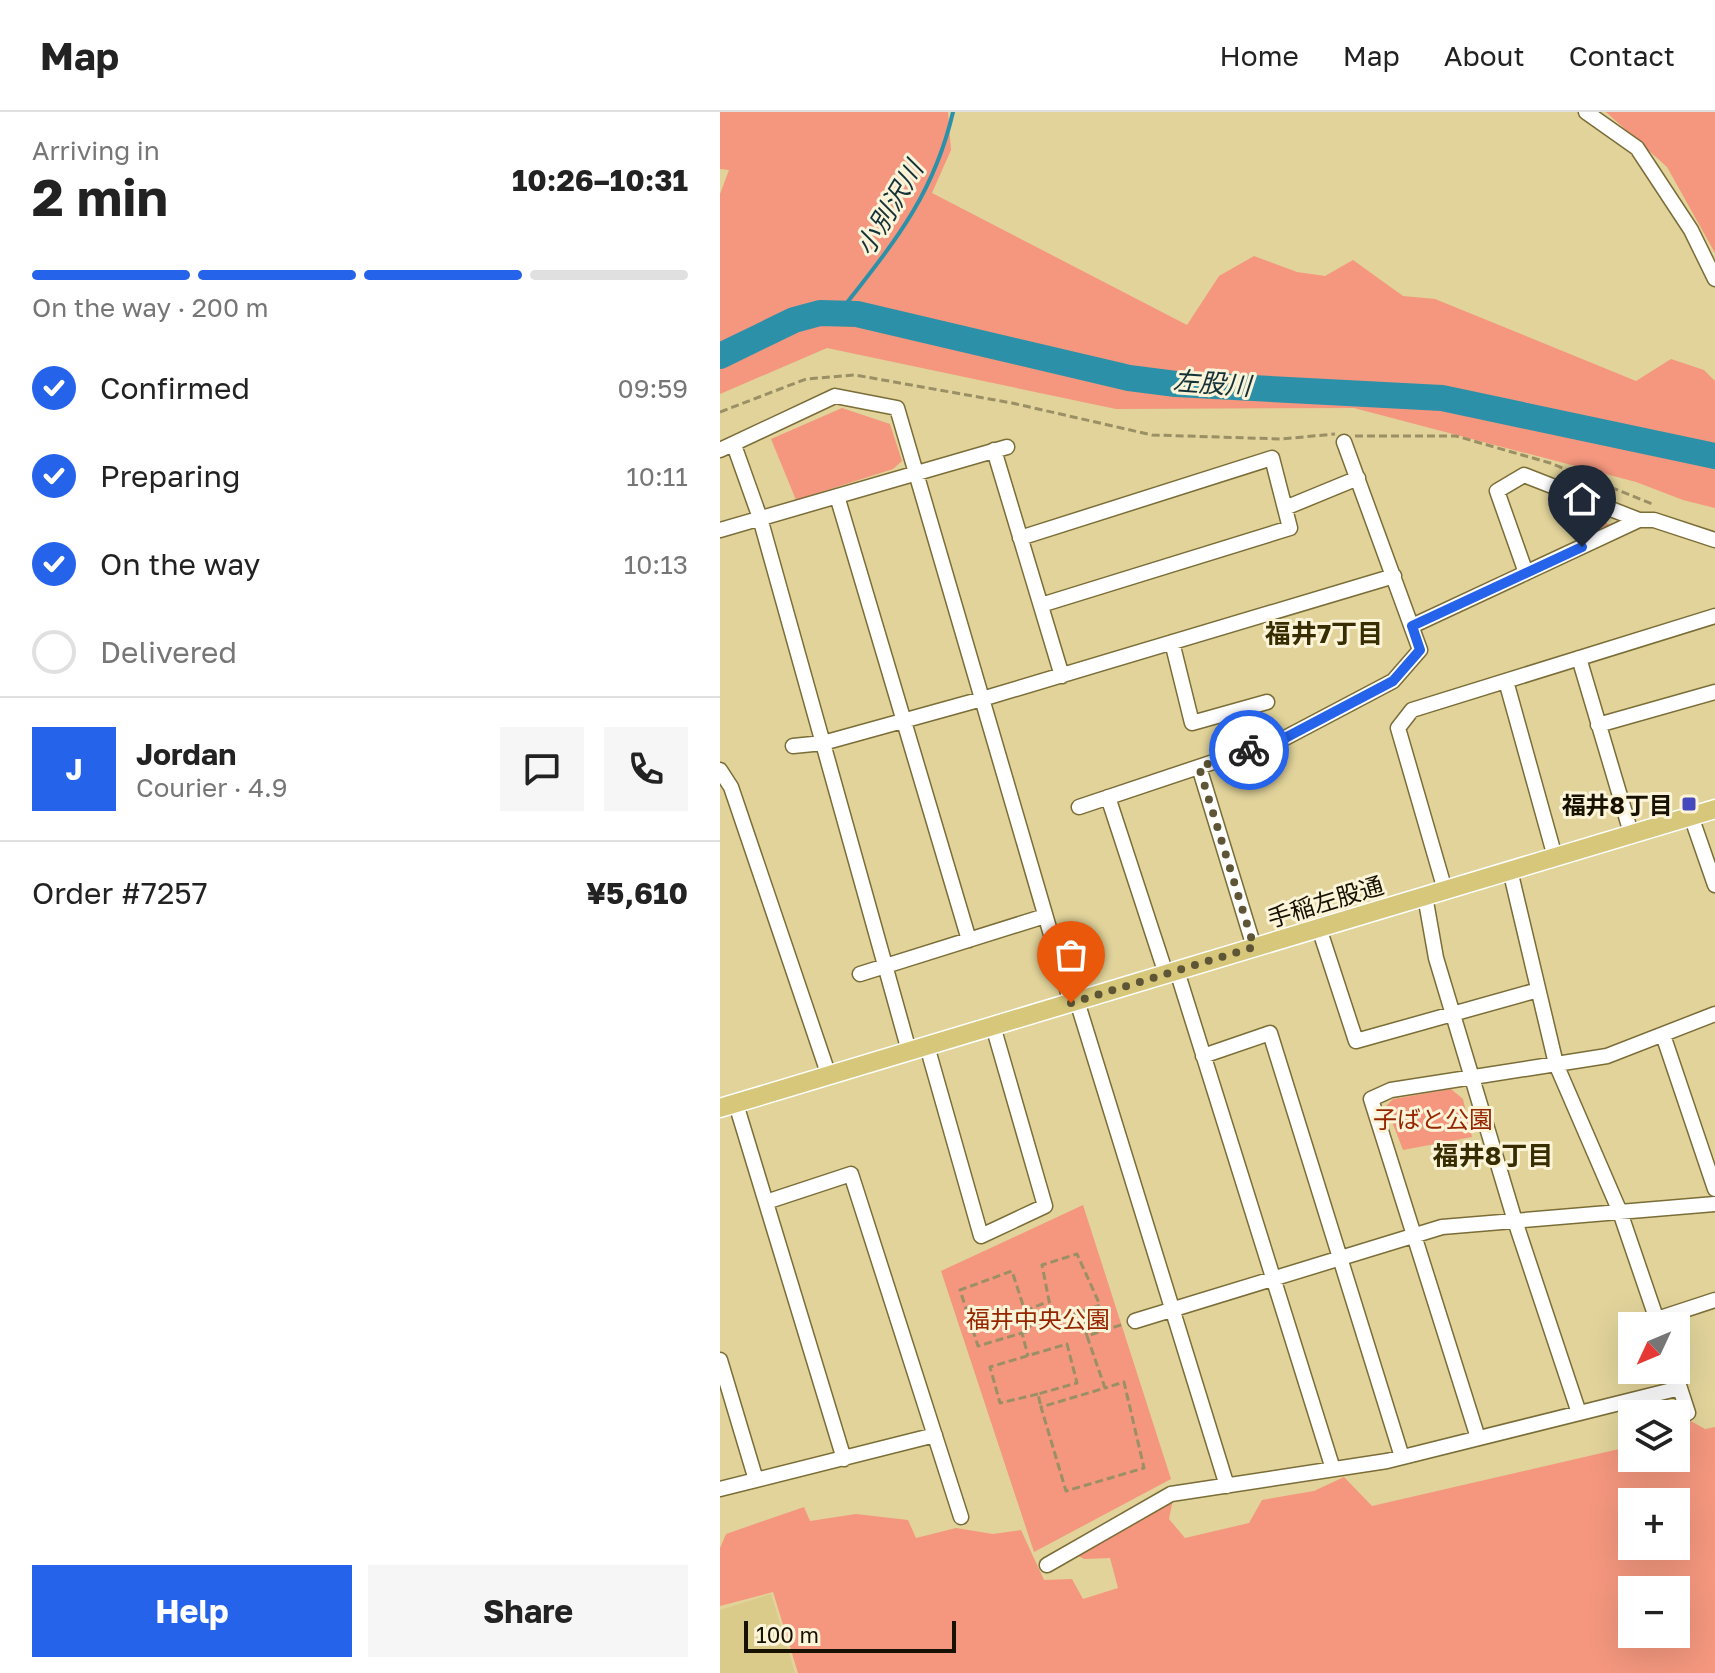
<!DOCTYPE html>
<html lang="en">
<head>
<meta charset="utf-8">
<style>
	body { margin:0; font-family:"Golos Text","Noto Sans JP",sans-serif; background:#f6f6f6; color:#222; height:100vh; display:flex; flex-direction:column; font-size:30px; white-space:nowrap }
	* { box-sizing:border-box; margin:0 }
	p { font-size:26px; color:#767676 }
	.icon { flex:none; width:44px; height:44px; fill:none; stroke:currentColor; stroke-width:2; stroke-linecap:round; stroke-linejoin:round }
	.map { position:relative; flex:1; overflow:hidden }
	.side { display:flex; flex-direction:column; background:#fff; width:720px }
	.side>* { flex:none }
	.needle { width:52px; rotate:226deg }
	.tools { position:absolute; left:898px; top:1200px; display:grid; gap:16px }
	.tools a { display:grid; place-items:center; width:72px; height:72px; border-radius:0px; background:#fff; box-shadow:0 8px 32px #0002; font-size:40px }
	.scale { position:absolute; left:24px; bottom:20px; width:212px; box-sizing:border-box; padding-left:8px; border:4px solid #171100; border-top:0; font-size:22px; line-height:28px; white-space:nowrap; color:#171100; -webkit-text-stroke:6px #fbf4d8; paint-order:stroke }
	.pin { position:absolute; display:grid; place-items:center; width:68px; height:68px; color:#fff; margin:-82px -34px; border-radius:50% 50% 50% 0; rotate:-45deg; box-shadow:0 0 8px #0007 }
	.pin .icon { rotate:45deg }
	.courier { position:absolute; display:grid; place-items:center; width:80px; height:80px; margin:-40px; border:6px solid #2563eb; border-radius:50%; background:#fff; color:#222; box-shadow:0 2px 10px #0007 }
	.overview em { font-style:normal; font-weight:700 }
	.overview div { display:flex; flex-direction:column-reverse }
	.overview { display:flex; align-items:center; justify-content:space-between; height:136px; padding:0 32px }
	h1 { font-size:52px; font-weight:700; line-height:60px }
	.bar { display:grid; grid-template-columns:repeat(4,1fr); gap:12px 8px; align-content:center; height:96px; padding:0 32px }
	.bar i { height:10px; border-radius:6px; background:#e0e0e0 }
	.bar .on { background:#2563eb }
	.bar p { grid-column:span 4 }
	.line { display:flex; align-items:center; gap:20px; padding:0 32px; border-top:2px solid #e0e0e0 }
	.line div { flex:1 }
	.round { display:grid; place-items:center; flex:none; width:84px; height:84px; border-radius:0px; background:#f6f6f6 }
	ol { padding:0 32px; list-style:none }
	li { display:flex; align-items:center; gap:24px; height:88px }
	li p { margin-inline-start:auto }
	li .icon { padding:8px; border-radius:50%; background:#2563eb; color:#fff; stroke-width:4 }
	li:last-child { color:#767676 }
	li i { width:44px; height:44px; border:4px solid #e0e0e0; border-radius:50% }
	.primary-button { display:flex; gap:16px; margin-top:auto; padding:16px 32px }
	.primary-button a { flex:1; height:92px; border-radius:0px; background:#2563eb; color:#fff; font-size:32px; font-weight:700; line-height:92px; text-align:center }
	.primary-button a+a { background:#f6f6f6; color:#222 }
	header { display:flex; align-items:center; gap:48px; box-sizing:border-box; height:112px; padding:0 40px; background:#fff; border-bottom:2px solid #e0e0e0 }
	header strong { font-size:38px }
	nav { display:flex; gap:44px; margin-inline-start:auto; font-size:28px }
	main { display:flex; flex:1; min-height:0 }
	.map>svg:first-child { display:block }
</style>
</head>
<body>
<header>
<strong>Map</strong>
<nav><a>Home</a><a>Map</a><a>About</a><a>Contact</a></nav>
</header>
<main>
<section class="side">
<div class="overview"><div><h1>2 min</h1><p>Arriving in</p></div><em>10:26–10:31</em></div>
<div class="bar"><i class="on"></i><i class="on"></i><i class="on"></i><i></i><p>On the way · 200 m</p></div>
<ol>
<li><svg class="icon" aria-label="check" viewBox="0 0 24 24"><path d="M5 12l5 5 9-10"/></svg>Confirmed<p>09:59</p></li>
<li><svg class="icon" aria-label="check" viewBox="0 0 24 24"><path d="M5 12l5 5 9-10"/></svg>Preparing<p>10:11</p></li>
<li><svg class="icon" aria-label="check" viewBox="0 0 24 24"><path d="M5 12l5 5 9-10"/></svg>On the way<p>10:13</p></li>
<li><i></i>Delivered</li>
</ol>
<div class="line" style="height:144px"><b class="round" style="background:#2563eb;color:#fff">J</b><div><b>Jordan</b><p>Courier · 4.9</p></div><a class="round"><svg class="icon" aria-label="chat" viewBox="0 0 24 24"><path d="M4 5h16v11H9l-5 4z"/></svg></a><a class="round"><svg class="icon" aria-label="phone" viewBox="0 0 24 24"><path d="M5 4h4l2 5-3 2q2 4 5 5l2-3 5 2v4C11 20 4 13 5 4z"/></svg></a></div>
<div class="line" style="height:104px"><div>Order #7257</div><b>¥5,610</b></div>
<div class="primary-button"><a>Help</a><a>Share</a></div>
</section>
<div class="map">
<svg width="995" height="1561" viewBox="0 0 995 1561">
	<rect width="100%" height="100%" fill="#e1d39a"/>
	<path fill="#dbcb8a" d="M51,1482l24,79h-75v-63z"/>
	<path fill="#f4977e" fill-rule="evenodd" d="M0,0h228l3,38 -19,43 255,132 32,-49 35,-20 43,16 28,4 28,-16 50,36 32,3 201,82 35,-22 33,11 11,11v127l-32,-8 -47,-18 -282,-74 -238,1 -289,-61 -107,46v-200l9,-24 -9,-1z
		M886,0h109v141l-48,-86z
		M122,296l48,16 12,37 -9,8 -97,31 -25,-61z
		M856,395l34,18 -26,9 -12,-24z
		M731,977l12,10 9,38 -69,13 -17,-44 7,-7z
		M363,1093l88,274 -137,73 -93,-281z
		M969,1308l16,9 10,-2v246h-917l-25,-81 -53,14v-58l6,-14 78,-27 6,14 46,-7 52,6 8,18 40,-10 37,6 28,-4 23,50 28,-1 11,20 35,-11 -8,-30 -26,1 -11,-6 100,-54 -4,20 16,19 64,-15 13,-23 52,-9 30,-14 28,29 260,-60v12h44v-23zM912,1390h44v44h-44zM912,1478h44v44h-44z"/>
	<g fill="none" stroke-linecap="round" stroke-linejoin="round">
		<path stroke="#2c91a8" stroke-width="4" d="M119,201c52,-67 94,-115 114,-201"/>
		<path stroke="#2c91a8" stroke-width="26" d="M0,244l74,-36 26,-7 37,1 272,64 47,6 266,14 273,58"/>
		<g stroke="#7a6d37" stroke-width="17">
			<path id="minor" d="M866,0l51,36 54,82 24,49
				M14,333l26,73 149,533
				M0,338l115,-54 62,12 174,595
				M274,338l68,226
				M117,384l132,444
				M565,396l73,-30
				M0,418l287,-83
				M300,426l252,-80 18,70 -249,77
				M806,461l-29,-82 27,-16 115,45h15l61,20
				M692,514l227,-106
				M452,530l20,81 75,-21
				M859,546l52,175
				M786,569l49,176
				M878,613l117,-33
				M73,634l30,-3 159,-44 412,-123
				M479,655l55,180
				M0,658l11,17 98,289
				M388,685l58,177
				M359,695l206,-69 108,-57 27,-31 -76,-208
				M971,704l24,69
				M790,758l46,194 64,148 39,114
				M725,778l-47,-162 14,-18 303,-94
				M705,784l11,62 79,263 64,192
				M599,816l37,113 182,-51
				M457,859l156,498
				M140,862l185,-58
				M357,889l150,485
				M943,923l52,154
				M207,934l54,190 64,-30 -52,-180
				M483,944l67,-23 132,424
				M16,992l108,355
				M46,1090l85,-28 110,343
				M937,1207l58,-19
				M415,1209l307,-94 273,-23
				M0,1248l36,120
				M954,1258l14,43
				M758,1326l-107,-339 20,-9 216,-34 108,-42
				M0,1377l215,-54
				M327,1453l124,-71 216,-33 293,-73"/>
		</g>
		<g stroke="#fff" stroke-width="21">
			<path id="major" d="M0,996l995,-299"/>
		</g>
		<path stroke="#9b9065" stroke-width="3" stroke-dasharray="8 4" stroke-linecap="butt" d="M0,300l86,-33 49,-4 157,28 140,32 130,4 53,-5
			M635,324h101l94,27 105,42
			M305,1199l22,-9
			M361,1200l19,-7 -23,-51 -35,11 11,56 28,-9 6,24 37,-12
			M302,1221l9,-3 -19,-59 -52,19 18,56 44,-13 6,23
			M367,1224l18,52 -64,19 25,84 78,-23 -20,-86 -19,6
			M318,1282l-38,9 -10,-36 77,-23 10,39 -39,11 3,13"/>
		<use href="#minor" stroke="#fff" stroke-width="14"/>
		<use href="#major" stroke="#d7c77b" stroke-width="18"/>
	</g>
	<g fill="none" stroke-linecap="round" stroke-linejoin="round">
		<path stroke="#5e5536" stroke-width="8" stroke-dasharray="0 14.4" d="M351,891l183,-56 -55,-180 50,-17"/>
		<path stroke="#2563eb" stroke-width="10" d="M529,638l36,-12 108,-57 27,-31 -8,-24 170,-79"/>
	</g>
	<rect fill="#4649be" stroke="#fbf4d8" stroke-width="3" x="961" y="684" width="16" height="16" rx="4"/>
	<g text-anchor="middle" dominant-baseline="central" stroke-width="6" stroke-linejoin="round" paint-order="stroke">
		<g font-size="24" font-weight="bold" fill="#171100" stroke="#fbf4d8" text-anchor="end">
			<text x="953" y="692">福井8丁目</text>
		</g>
		<g font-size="24" fill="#171100" stroke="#fbf4d8">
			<text transform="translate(605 789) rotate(-17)">手稲左股通</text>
		</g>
		<g font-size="24" fill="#952600" stroke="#fbf4d8">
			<text x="713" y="1006">子ばと公園</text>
			<text x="318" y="1206">福井中央公園</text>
		</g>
		<g font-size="26" font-style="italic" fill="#133138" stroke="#fbf4d8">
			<text transform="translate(169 96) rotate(-59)">小別沢川</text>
			<text transform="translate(492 271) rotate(4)">左股川</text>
		</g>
		<g font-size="26" font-weight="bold" fill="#372d01" stroke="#fbf4d8">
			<text x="604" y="521">福井7丁目</text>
			<text x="773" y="1043">福井8丁目</text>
		</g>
	</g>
</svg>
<div class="tools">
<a><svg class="needle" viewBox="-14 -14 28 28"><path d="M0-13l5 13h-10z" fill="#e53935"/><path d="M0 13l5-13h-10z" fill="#767676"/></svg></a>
<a><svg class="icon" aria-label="layers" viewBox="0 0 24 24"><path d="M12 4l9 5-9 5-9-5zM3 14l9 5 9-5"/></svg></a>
<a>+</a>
<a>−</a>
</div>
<div class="scale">100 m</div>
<div class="pin" style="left:351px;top:891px;background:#ea580c"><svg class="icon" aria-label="bag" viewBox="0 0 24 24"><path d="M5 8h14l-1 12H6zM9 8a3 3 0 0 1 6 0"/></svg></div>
<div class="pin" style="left:862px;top:435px;background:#1f2937"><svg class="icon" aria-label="home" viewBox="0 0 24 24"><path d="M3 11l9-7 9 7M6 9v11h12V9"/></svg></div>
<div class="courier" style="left:529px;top:638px"><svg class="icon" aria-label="bike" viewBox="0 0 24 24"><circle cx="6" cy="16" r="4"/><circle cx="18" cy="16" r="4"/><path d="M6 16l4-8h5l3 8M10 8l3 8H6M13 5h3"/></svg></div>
</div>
</main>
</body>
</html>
